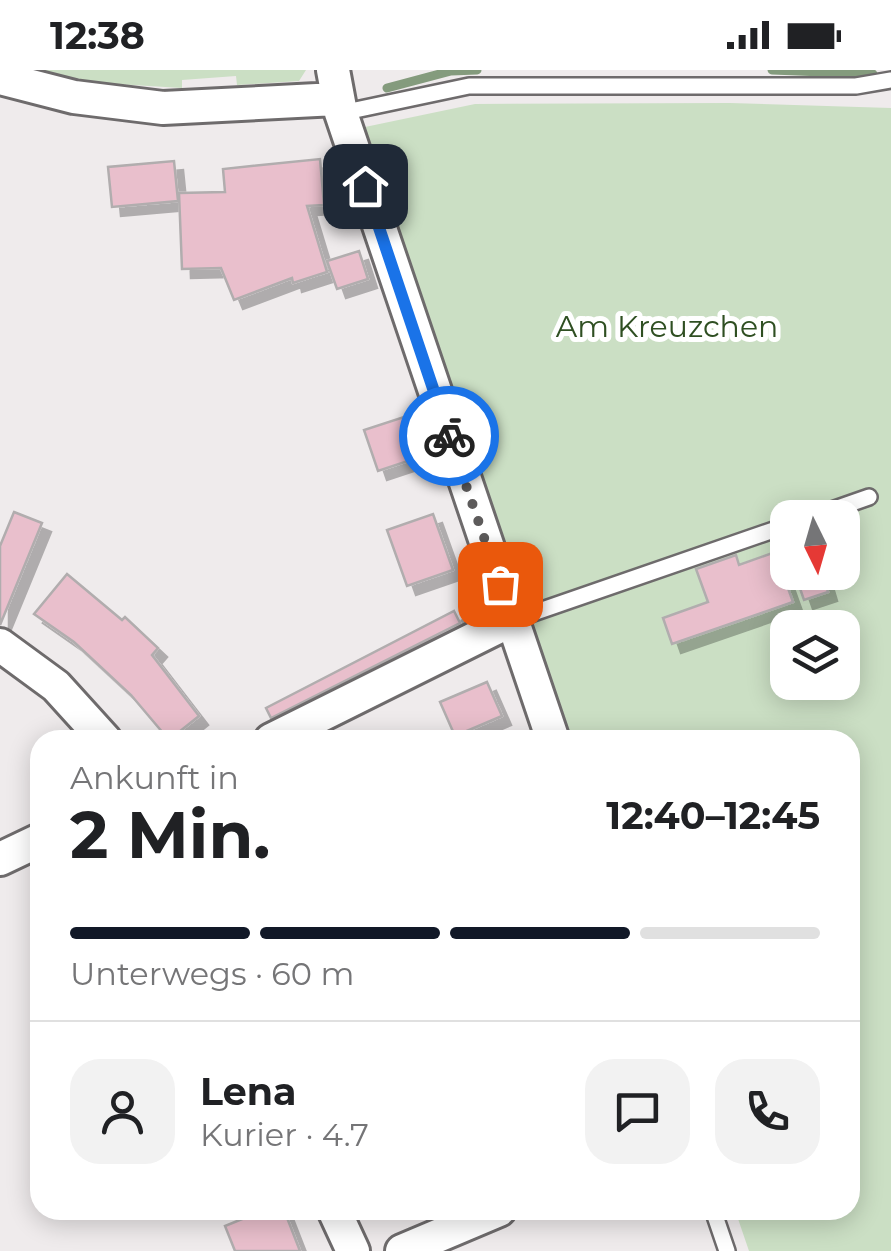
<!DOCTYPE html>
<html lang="de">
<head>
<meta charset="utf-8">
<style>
	body { margin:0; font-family:Montserrat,sans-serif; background:#f2f2f2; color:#202124; height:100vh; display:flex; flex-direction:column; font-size:38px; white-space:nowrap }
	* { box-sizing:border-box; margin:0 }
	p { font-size:32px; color:#757577 }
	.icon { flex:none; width:55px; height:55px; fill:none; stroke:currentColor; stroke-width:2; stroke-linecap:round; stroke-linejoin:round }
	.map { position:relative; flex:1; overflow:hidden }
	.side { position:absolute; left:30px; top:660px; width:830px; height:490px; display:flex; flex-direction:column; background:#fff; border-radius:30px; box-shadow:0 5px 25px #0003 }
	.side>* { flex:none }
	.needle { width:65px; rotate:175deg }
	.fabs { position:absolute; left:770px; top:430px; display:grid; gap:20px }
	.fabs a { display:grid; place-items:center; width:90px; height:90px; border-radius:20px; background:#fff; box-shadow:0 5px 25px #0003; font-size:50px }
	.pin { position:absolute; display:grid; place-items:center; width:85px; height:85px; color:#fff; margin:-42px; border-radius:20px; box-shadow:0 5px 15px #0006 }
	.courier { position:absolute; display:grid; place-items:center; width:100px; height:100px; margin:-50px; border:8px solid #1a73e8; border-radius:50%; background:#fff; color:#222; box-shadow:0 2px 12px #0007 }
	.head em { font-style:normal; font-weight:700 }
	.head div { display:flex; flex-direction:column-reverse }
	.head { display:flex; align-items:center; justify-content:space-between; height:170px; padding:0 40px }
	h1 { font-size:65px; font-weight:700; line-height:75px }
	.bar { display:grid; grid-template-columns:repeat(4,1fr); gap:15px 10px; align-content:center; height:120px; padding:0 40px }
	.bar i { height:12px; border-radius:8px; background:#e0e0e0 }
	.bar .active { background:#111827 }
	.bar p { grid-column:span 4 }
	.line { display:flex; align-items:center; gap:25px; padding:0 40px; border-top:2px solid #e0e0e0 }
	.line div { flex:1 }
	.round { display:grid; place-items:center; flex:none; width:105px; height:105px; border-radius:30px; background:#f2f2f2 }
	.status { display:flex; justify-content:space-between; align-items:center; height:70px; padding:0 50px; background:#fff; direction:ltr }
	.status svg { height:28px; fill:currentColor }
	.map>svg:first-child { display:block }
</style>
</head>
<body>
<div class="status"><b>12:38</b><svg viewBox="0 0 49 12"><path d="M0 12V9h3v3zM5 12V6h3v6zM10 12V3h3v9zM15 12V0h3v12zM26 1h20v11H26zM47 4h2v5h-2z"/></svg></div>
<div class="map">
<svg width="891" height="1181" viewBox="0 0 891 1181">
	<defs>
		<filter id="shadow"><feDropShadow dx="9" dy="9" stdDeviation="0" flood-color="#0004"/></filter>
	</defs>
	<rect width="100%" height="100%" fill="#efebec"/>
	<path fill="#cbdfc4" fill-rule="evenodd" d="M30,0h276l-7,11 -62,4 -1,-9 -54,4v8l-83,-5z
		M730,33l161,5v1143h-142l-14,-41h115v-470h-278l-207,-613 110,-23zM788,448h54v54h-54zM788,558h54v54h-54z"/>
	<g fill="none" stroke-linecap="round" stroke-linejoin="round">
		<path stroke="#849b7d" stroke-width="9" d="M772,0l101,4
			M387,18l64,-17 26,-1"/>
	</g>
	<path fill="#e9bfcc" stroke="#b1adae" stroke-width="2.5" filter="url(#shadow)" d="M320,89l4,46 -17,1 20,66 -34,11 -1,-5 -58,22 -13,-32 -39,1 -3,-76 46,-1 -2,-23z
		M174,91l4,40 -66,6 -4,-40z
		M359,181l9,28 -31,10 -10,-28z
		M410,345l13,41 -45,15 -14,-41z
		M14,442l28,11 -42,102v-79z
		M433,444l20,56 -46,16 -20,-56z
		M775,482l18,50 -121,42 -9,-26 45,-16 -12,-33 40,-14 3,10z
		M810,502h12l6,20 -24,8 -8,-23z
		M67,504l55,46 3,-3 33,31 -6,7 47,61 -30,24 -38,-45 -57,-53 -40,-28z
		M454,541l6,12 -189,95 -5,-10z
		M487,612l15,34 -47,20 -15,-34z
		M264,1140h20l16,41h-65l-10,-25z"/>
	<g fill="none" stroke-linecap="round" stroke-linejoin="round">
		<g stroke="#6e6b6c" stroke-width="20">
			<path id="service" d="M341,43l128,-27h387l35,-6
				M809,448l60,-21
				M513,550l275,-95
				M713,1140l14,41"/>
		</g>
		<g stroke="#6e6b6c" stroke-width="38">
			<path id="minor" d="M333,0l8,43 212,627
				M0,8l74,19 89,11 173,-9
				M0,575l56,41 49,54
				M271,670l241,-120
				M0,789l40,-19
				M334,1140l19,41
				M402,1181l97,-41"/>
		</g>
		<use href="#service" stroke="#fff" stroke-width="15"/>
		<use href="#minor" stroke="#fff" stroke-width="32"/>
	</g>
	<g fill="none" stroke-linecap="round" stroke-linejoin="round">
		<path stroke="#5d5b5b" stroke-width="10" stroke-dasharray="0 18" d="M449,366l51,148"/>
		<path stroke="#1a73e8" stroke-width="12" d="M365,116l84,250"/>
	</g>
	<g text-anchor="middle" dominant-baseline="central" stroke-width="10" stroke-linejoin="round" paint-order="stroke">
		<g font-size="30" fill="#2f4f22" stroke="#fff">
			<text x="667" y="256">Am Kreuzchen</text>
		</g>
	</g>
</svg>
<div class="fabs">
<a><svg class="needle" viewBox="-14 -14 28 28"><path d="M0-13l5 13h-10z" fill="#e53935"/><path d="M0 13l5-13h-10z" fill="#757577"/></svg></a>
<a><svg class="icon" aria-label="layers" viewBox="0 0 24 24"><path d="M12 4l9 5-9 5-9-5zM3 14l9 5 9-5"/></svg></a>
</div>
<div class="pin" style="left:500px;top:514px;background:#ea580c"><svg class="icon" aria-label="bag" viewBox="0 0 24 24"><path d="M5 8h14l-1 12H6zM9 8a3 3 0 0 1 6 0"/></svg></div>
<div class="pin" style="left:365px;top:116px;background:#1f2937"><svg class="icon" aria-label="home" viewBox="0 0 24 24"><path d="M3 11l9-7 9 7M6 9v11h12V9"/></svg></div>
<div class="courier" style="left:449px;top:366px"><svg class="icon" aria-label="bike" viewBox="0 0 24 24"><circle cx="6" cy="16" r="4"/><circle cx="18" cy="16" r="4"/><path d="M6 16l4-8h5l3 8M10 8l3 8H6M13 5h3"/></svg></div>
<section class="side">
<div class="head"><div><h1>2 Min.</h1><p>Ankunft in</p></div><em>12:40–12:45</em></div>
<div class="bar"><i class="active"></i><i class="active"></i><i class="active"></i><i></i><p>Unterwegs · 60 m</p></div>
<div class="line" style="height:180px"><a class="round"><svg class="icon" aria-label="person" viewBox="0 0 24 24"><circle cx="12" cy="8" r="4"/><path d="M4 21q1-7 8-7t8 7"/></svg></a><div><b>Lena</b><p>Kurier · 4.7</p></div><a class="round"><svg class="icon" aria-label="chat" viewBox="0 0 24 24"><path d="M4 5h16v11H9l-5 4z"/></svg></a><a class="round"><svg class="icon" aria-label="phone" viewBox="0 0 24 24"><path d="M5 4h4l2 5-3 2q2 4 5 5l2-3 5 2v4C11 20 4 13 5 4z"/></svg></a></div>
</section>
</div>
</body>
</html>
